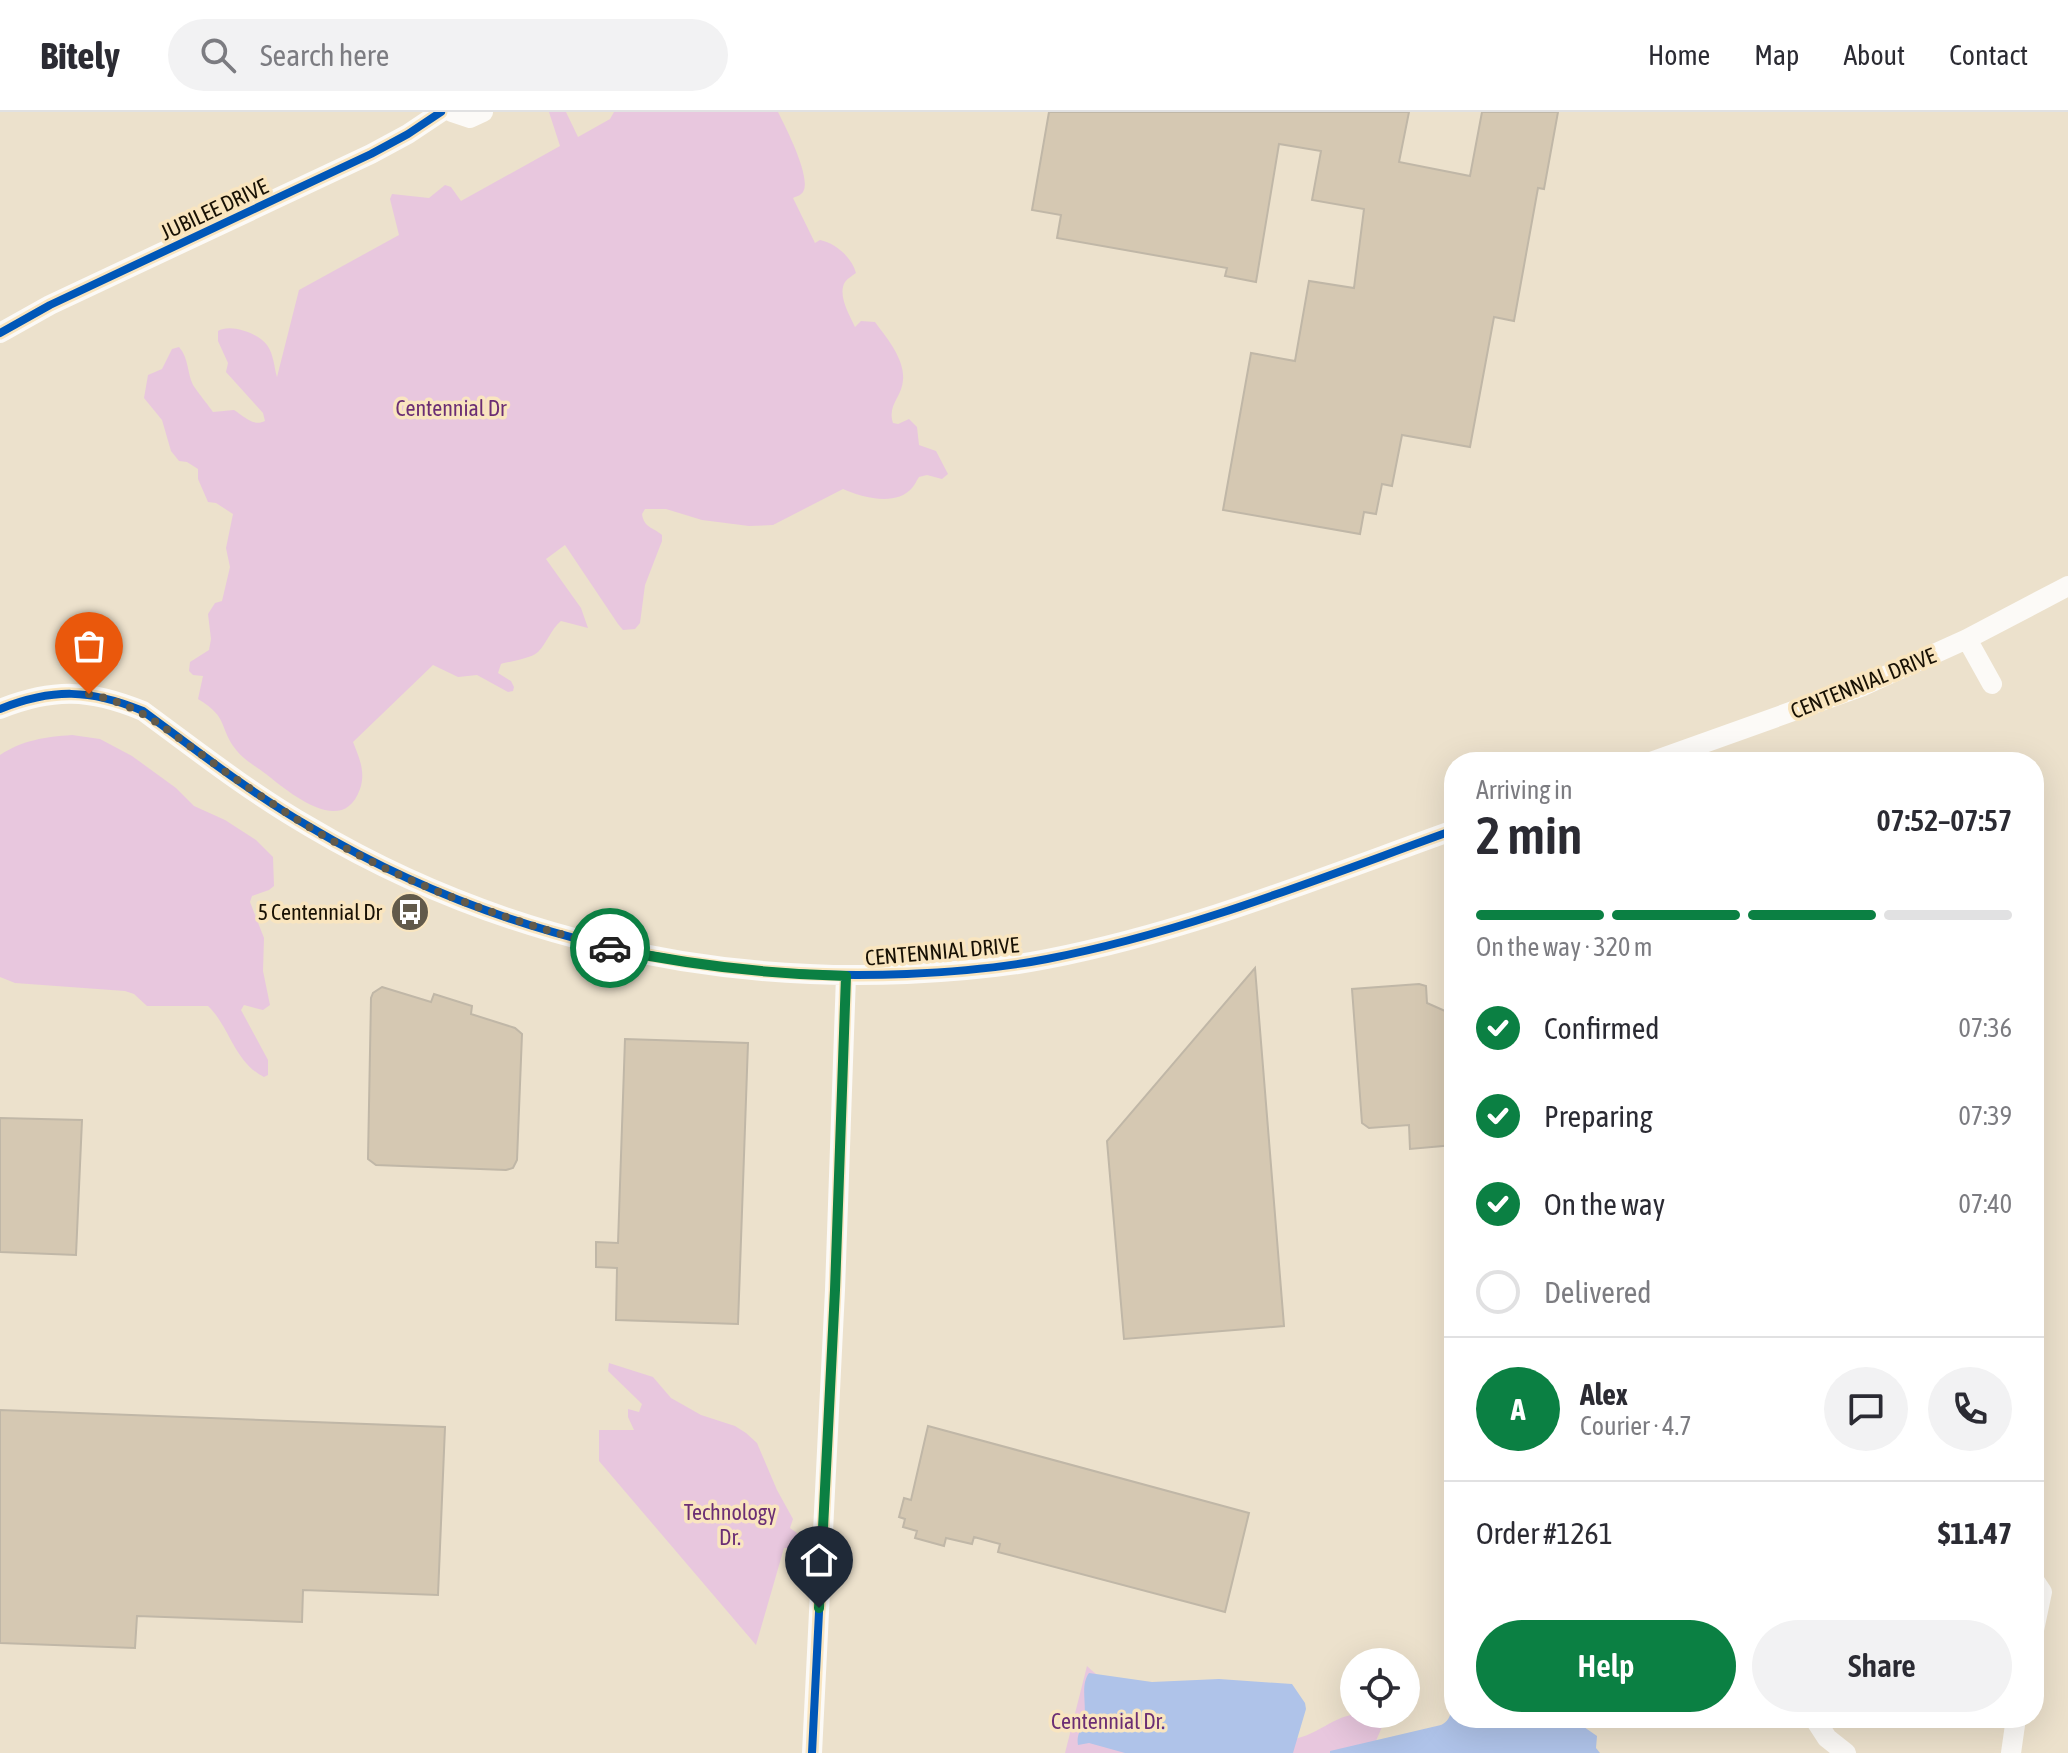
<!DOCTYPE html>
<html lang="en">
<head>
<meta charset="utf-8">
<style>
	body { margin:0; font-family:"Asap Condensed",sans-serif; background:#f2f2f3; color:#2b2b33; height:100vh; display:flex; flex-direction:column; font-size:30px; white-space:nowrap }
	* { box-sizing:border-box; margin:0 }
	p { font-size:26px; color:#7c7c81 }
	.icon { flex:none; width:44px; height:44px; fill:none; stroke:currentColor; stroke-width:2; stroke-linecap:round; stroke-linejoin:round }
	.map { position:relative; flex:1; overflow:hidden }
	.panel { position:absolute; left:1444px; top:640px; width:600px; height:976px; display:flex; flex-direction:column; background:#fff; border-radius:32px; box-shadow:0 8px 32px #0002 }
	.panel>* { flex:none }
	.buttons { position:absolute; left:1340px; top:1536px; display:grid; gap:16px }
	.buttons a { display:grid; place-items:center; width:80px; height:80px; border-radius:50%; background:#fff; box-shadow:0 8px 32px #0002; font-size:40px }
	.pin { position:absolute; display:grid; place-items:center; width:68px; height:68px; color:#fff; margin:-82px -34px; border-radius:50% 50% 50% 0; rotate:-45deg; box-shadow:0 0 8px #0007 }
	.pin .icon { rotate:45deg }
	.courier { position:absolute; display:grid; place-items:center; width:80px; height:80px; margin:-40px; border:6px solid #0b8043; border-radius:50%; background:#fff; color:#222; box-shadow:0 2px 10px #0007 }
	.head em { font-style:normal; font-weight:600 }
	.head div { display:flex; flex-direction:column-reverse }
	.head { display:flex; align-items:center; justify-content:space-between; height:136px; padding:0 32px }
	h1 { font-size:52px; font-weight:600; line-height:60px }
	.bar { display:grid; grid-template-columns:repeat(4,1fr); gap:12px 8px; align-content:center; height:96px; padding:0 32px }
	.bar i { height:10px; border-radius:6px; background:#e1e1e2 }
	.bar .selected { background:#0b8043 }
	.bar p { grid-column:span 4 }
	.line { display:flex; align-items:center; gap:20px; padding:0 32px; border-top:2px solid #e1e1e2 }
	.line div { flex:1 }
	.round { display:grid; place-items:center; flex:none; width:84px; height:84px; border-radius:42px; background:#f2f2f3 }
	ol { padding:0 32px; list-style:none }
	li { display:flex; align-items:center; gap:24px; height:88px }
	li p { margin-inline-start:auto }
	li .icon { padding:8px; border-radius:50%; background:#0b8043; color:#fff; stroke-width:4 }
	li:last-child { color:#7c7c81 }
	li i { width:44px; height:44px; border:4px solid #e1e1e2; border-radius:50% }
	.primary-button { display:flex; gap:16px; margin-top:auto; padding:16px 32px }
	.primary-button a { flex:1; height:92px; border-radius:48px; background:#0b8043; color:#fff; font-size:32px; font-weight:600; line-height:92px; text-align:center }
	.primary-button a+a { background:#f2f2f3; color:#2b2b33 }
	header { display:flex; align-items:center; gap:48px; box-sizing:border-box; height:112px; padding:0 40px; background:#fff; border-bottom:2px solid #e1e1e2 }
	header strong { font-size:38px }
	nav { display:flex; gap:44px; margin-inline-start:auto; font-size:28px }
	.search { width:560px; height:72px; background:#f2f2f3; display:flex; align-items:center; gap:20px; box-sizing:border-box; padding:0 28px; border-radius:44px; color:#7c7c81; font-size:30px }
	.map>svg:first-child { display:block }
</style>
</head>
<body>
<header>
<strong>Bitely</strong>
<div class="search"><svg class="icon" aria-label="search" viewBox="0 0 24 24"><circle cx="10" cy="10" r="6"/><path d="M15 15l6 6"/></svg>Search here</div>
<nav><a>Home</a><a>Map</a><a>About</a><a>Contact</a></nav>
</header>
<div class="map">
<svg width="2068" height="1641" viewBox="0 0 2068 1641">
	<rect width="100%" height="100%" fill="#ece1cc"/>
	<path fill="#e8c7de" d="M549,0h17l12,25 32,-18 4,-7h164c7,14 34,66 25,80 -3,4 -6,4 -10,6l22,45 5,-3c16,3 32,18 36,33 -4,3 -8,5 -11,9 -8,13 5,34 10,45l6,-6 14,1c11,15 30,37 28,58 -1,17 -16,25 -10,43l5,1 11,-5 8,8 2,18 17,6 12,23 -6,5 -15,-4 -8,2c-3,4 -4,8 -7,11 -16,19 -51,9 -69,1l-70,36 -24,1 -47,-6 -36,-11h-21l-3,5c2,14 11,13 20,21v6l-17,44 -5,38 -5,6 -12,1 -5,-6 -53,-79 -19,14 35,49 7,20 -27,-7c-10,8 -14,22 -23,31 -8,7 -27,9 -37,12l-3,9 13,8 3,6 -1,4 -5,1 -31,-17 -19,2 -25,-12 -80,77c6,15 13,30 7,47 -17,49 -70,4 -94,-15 -9,-7 -22,-14 -29,-23 -19,-23 -7,-33 -39,-52l5,-23 -10,-1 -4,-4 1,-9 19,-12 2,-11 -3,-25 7,-11 7,-2 8,-34 -4,-19 7,-34 -17,-11 -8,-1 -10,-23v-10l-11,-7 -8,-1 -8,-10 -9,-31 -18,-22 4,-23 14,-6 10,-20 7,-2c10,11 8,26 14,38 3,5 16,21 20,27l21,-2c10,6 19,17 31,11l-2,-8 -37,-41 2,-9 -10,-22v-10c12,-8 40,2 49,14 7,10 7,22 10,32l22,-87 100,-55 -9,-36 2,-5 37,4 16,-13 6,2 10,14 99,-55z
		M72,623l28,4 32,17 44,32 18,18 31,14 31,20 17,17 1,29 -5,4 -17,6 -2,6 14,36 -1,33 7,34 -7,5 -19,-5 -3,5 27,50v15l-4,2c-30,-15 -34,-50 -56,-71h-61l-13,-12 -9,-3 -110,-8 -15,-6v-222c23,-15 45,-18 72,-20z
		M609,1251l44,14 18,21 30,17 34,11 11,7 11,10 20,47 16,29 -3,9 7,5 1,12 -4,3h-10l-28,97 -157,-184v-31h35l-6,-13v-8l11,3 3,-8 -34,-33z
		M1087,1554c8,8 20,16 30,22 14,7 155,54 165,53 46,-4 52,-38 104,-24l-15,36h-306z"/>
	<path fill="#afc3e9" d="M1089,1561l63,9 67,-3 73,5 13,19 1,6 -13,44h-168l-36,-10 -11,2c-2,-11 4,-15 6,-26 3,-15 -4,-34 5,-46z
		M1454,1582v24h117l26,18 -1,12 4,5h-270v-2l111,-26c14,-7 8,-18 13,-31z"/>
	<path fill="#d5c8b2" stroke="#c0b7a7" stroke-width="2" d="M1049,0h360l-10,50 71,14 12,-64h76l-14,77 -6,-1 -24,133 -20,-4 -24,130 -68,-12 -10,51 -10,-2 -6,30 -12,-2 -4,22 -137,-24 28,-157 44,8 14,-80 45,7 10,-79 -52,-9 9,-49 -42,-7 -23,138 -31,-6 2,-8 -170,-30 4,-23 -29,-5z
		M1255,856l29,358 -160,13 -17,-198z
		M1419,872l7,2 1,17 18,8h9v134l-44,4 -1,-24 -40,3 -7,-5 -10,-134z
		M382,875l49,15 3,-8 38,12 -1,8 44,14 7,6 -5,126 -4,8 -7,2 -130,-5 -8,-6 3,-161 2,-5z
		M625,927l123,4 -10,281 -122,-4 1,-52 -21,-1v-25l22,1z
		M0,1006l82,2 -6,135 -76,-3z
		M0,1298l445,17 -7,168 -135,-5 -1,32 -165,-6 -2,32 -135,-5z
		M928,1314l321,87 -24,99 -227,-60 2,-8 -26,-7 -2,7 -26,-6 -2,8 -29,-8 2,-7 -14,-4 2,-8 -6,-2 5,-19 7,2z"/>
	<g fill="none" stroke-linecap="round" stroke-linejoin="round">
		<path stroke="#fcfaf7" stroke-width="20" d="M452,0l18,6 13,-6
			M0,221l50,-28 321,-151 37,-20 33,-22
			M1967,527l25,45
			M0,597c53,-21 90,-20 143,2 54,40 108,82 167,116 180,107 388,156 597,147 46,-2 94,-6 140,-15 140,-27 273,-81 407,-129
			M1651,650l212,-76 104,-47 101,-53
			M2034,1468l8,12 -8,38
			M1814,1606l13,20 19,15
			M812,1641l23,-463 11,-314
			M2011,1641l5,-35"/>
		<g stroke="#f9e5bf" stroke-width="13">
			<path id="cycleway" d="M0,221l50,-28 321,-151 37,-20 33,-22
				M0,597c53,-21 90,-20 143,2 54,40 108,82 167,116 180,107 388,156 597,147 46,-2 94,-6 140,-15 140,-27 273,-81 407,-129
				M812,1641l23,-463 11,-314"/>
		</g>
		<use href="#cycleway" stroke="#0057b8" stroke-width="8"/>
	</g>
	<g fill="none" stroke-linecap="round" stroke-linejoin="round">
		<path stroke="#625a4a" stroke-width="8" stroke-dasharray="0 14.4" d="M89,582c51,11 75,34 116,63 33,24 67,47 101,68 93,58 199,95 304,123"/>
		<path stroke="#0b8043" stroke-width="10" d="M610,836c79,17 156,26 236,28l-11,314 -16,318"/>
	</g>
	<defs>
		<g id="bus-disc" transform="scale(2)"><circle r="9.5" fill="#625a4a" stroke="#f9e5bf"/><path d="M-5-6H5V4H4V6H2V4H-2V6H-4V4H-5ZM-3.5-4V0h7V-4ZM-3.5 1.2v1.5H-2V1.2ZM2 1.2v1.5H3.5V1.2Z" fill="#fff"/></g>
	</defs>
	<g fill-rule="evenodd">
		<use href="#bus-disc" x="410" y="800"/>
	</g>
	<g text-anchor="middle" dominant-baseline="central" stroke-width="7" stroke-linejoin="round" paint-order="stroke">
		<g font-size="22" fill="#181104" stroke="#f9e5bf">
			<text transform="translate(214 97) rotate(-25)">JUBILEE DRIVE</text>
			<text transform="translate(1863 571) rotate(-22)">CENTENNIAL DRIVE</text>
			<text transform="translate(942 839) rotate(-5)">CENTENNIAL DRIVE</text>
		</g>
		<g font-size="22" fill="#6b2e74" stroke="#f9e5bf">
			<text x="451" y="296">Centennial Dr</text>
			<text x="730" y="1400">Technology<tspan x="730" dy="25">Dr.</tspan></text>
			<text x="1108" y="1609">Centennial Dr.</text>
		</g>
		<g font-size="22" fill="#181104" stroke="#f9e5bf" text-anchor="end">
			<text x="382" y="800">5 Centennial Dr</text>
		</g>
	</g>
</svg>
<div class="buttons">
<a><svg class="icon" aria-label="locate" viewBox="0 0 24 24"><circle cx="12" cy="12" r="6"/><path d="M12 2v4M12 18v4M2 12h4M18 12h4"/></svg></a>
</div>
<div class="pin" style="left:89px;top:582px;background:#ea580c"><svg class="icon" aria-label="bag" viewBox="0 0 24 24"><path d="M5 8h14l-1 12H6zM9 8a3 3 0 0 1 6 0"/></svg></div>
<div class="pin" style="left:819px;top:1496px;background:#1f2937"><svg class="icon" aria-label="home" viewBox="0 0 24 24"><path d="M3 11l9-7 9 7M6 9v11h12V9"/></svg></div>
<div class="courier" style="left:610px;top:836px"><svg class="icon" aria-label="car" viewBox="0 0 24 24"><path d="M5 17H2v-5l4-1 3-4h7l3 4 3 1v5h-3M9 17h6M6 11h13"/><circle cx="7" cy="17" r="2"/><circle cx="17" cy="17" r="2"/></svg></div>
<section class="panel">
<div class="head"><div><h1>2 min</h1><p>Arriving in</p></div><em>07:52–07:57</em></div>
<div class="bar"><i class="selected"></i><i class="selected"></i><i class="selected"></i><i></i><p>On the way · 320 m</p></div>
<ol>
<li><svg class="icon" aria-label="check" viewBox="0 0 24 24"><path d="M5 12l5 5 9-10"/></svg>Confirmed<p>07:36</p></li>
<li><svg class="icon" aria-label="check" viewBox="0 0 24 24"><path d="M5 12l5 5 9-10"/></svg>Preparing<p>07:39</p></li>
<li><svg class="icon" aria-label="check" viewBox="0 0 24 24"><path d="M5 12l5 5 9-10"/></svg>On the way<p>07:40</p></li>
<li><i></i>Delivered</li>
</ol>
<div class="line" style="height:144px"><b class="round" style="background:#0b8043;color:#fff">A</b><div><b>Alex</b><p>Courier · 4.7</p></div><a class="round"><svg class="icon" aria-label="chat" viewBox="0 0 24 24"><path d="M4 5h16v11H9l-5 4z"/></svg></a><a class="round"><svg class="icon" aria-label="phone" viewBox="0 0 24 24"><path d="M5 4h4l2 5-3 2q2 4 5 5l2-3 5 2v4C11 20 4 13 5 4z"/></svg></a></div>
<div class="line" style="height:104px"><div>Order #1261</div><b>$11.47</b></div>
<div class="primary-button"><a>Help</a><a>Share</a></div>
</section>
</div>
</body>
</html>
